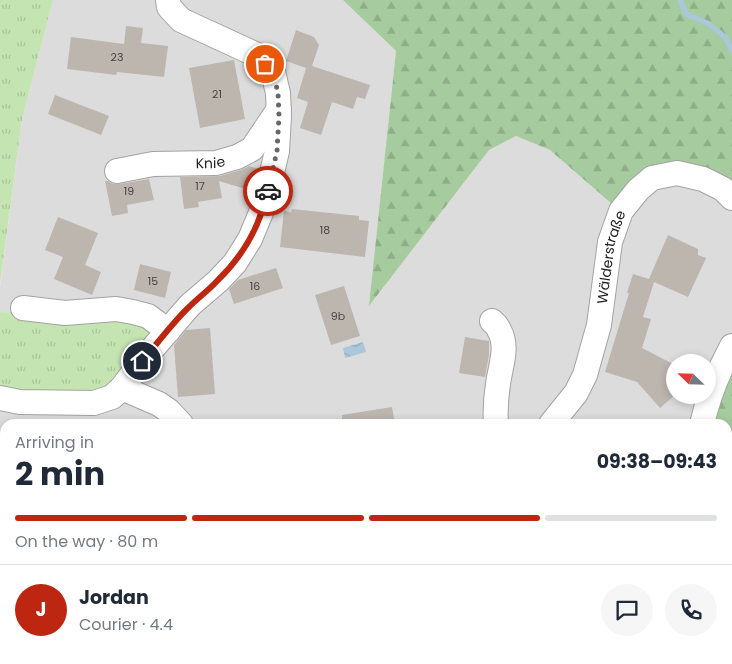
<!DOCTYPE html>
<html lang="en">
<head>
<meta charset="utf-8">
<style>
	body { margin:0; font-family:Poppins,sans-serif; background:#f6f6f7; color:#1f2937; height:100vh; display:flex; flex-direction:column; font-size:19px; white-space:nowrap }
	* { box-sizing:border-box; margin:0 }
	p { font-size:16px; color:#747a83 }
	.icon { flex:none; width:28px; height:28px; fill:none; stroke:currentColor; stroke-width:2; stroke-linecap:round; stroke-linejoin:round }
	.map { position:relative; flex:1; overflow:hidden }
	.panel { position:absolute; left:0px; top:419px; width:732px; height:246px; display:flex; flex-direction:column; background:#fff; border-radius:15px 15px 0 0; box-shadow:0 2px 8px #0003 }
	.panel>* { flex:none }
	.needle { width:32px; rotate:293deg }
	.fabs { position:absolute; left:666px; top:354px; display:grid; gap:10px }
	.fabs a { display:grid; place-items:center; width:50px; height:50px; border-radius:50%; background:#fff; box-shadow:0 2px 8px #0003; font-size:25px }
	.pin { position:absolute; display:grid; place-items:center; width:42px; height:42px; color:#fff; margin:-21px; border:2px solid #fff; border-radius:50%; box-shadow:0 1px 5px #0007 }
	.courier { position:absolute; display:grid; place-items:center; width:50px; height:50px; margin:-25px; border:4px solid #bd2711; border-radius:50%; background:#fff; color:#222; box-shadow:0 1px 6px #0007 }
	.head em { font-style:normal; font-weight:700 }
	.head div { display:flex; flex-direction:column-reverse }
	.head { display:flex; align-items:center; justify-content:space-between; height:85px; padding:0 15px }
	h1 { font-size:32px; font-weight:700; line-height:38px }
	.bar { display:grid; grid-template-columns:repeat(4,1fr); gap:8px 5px; align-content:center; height:60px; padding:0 15px }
	.bar i { height:6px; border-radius:4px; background:#e0e1e3 }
	.bar .selected { background:#bd2711 }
	.bar p { grid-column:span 4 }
	.line { display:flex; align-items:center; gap:12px; padding:0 15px; border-top:1px solid #e0e1e3 }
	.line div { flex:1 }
	.round { display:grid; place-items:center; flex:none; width:52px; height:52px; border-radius:26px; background:#f6f6f7 }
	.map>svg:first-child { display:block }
</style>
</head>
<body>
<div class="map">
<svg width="732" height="664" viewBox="0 0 732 664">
	<defs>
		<pattern id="grass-tufts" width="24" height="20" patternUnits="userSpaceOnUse" patternTransform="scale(1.25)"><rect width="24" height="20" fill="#c4e5b1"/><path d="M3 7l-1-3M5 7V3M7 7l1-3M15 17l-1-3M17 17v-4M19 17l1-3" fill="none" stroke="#a8c498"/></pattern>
		<pattern id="forest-firs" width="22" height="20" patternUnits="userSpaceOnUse" patternTransform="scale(1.25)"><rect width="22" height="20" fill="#a6cb9e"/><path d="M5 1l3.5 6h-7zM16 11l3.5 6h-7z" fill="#8eae88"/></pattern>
		<pattern id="water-waves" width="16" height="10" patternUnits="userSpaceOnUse" patternTransform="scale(1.25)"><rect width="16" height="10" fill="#aac8d9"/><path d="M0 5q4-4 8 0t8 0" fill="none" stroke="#92abba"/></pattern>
	</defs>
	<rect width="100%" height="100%" fill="#efede6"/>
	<path fill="#dddcdc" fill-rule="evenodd" d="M53,0h290l53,51 -26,254 119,-155 27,-14 34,14 70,61 30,-33 82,19v152l-28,75h-699v236h662l-1,4h-666v-272l140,-75 -140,-5v-25l22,-168zM675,362h33v33h-33z"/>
	<path fill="url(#grass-tufts)" d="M0,0h53l-31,119 -22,165z
		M0,312l140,5 15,12 -8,16 -46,49 -101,-3z
		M728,528l4,8v128h-66l1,-4h61z"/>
	<path fill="url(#forest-firs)" d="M343,0h389v197l-55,-25 -57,39 -70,-61 -34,-14 -27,14 -120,156 27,-255z
		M732,348v188l-4,-8v-104h-24z"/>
	<path fill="url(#water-waves)" d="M363,342l3,10 -21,6 -2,-10z"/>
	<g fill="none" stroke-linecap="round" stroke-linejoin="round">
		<path stroke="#aac8d9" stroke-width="5.5" d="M680,0l6,14 23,10 17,14 6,13"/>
	</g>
	<path fill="#bcb6af" d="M126,26l17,2 -2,15 27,3 -4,31 -47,-5 -1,3 -49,-6 4,-32 53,7z
		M296,30l18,7 5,8 -7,21 58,19 -5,14 -8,-2 -4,12 -21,-7 -11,33 -21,-7 8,-26 -11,-4 9,-30 -20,-7z
		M234,60l11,59 -45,9 -11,-60z
		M55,95l54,21 -8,19 -53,-21z
		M249,166l9,3 -6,22 -33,-10 3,17 -24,4 1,5 -15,2 -4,-32 40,-1 21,-6z
		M149,179l5,21 -27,5 1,8 -16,3 -7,-35h3l5,3h7z
		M292,209l67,7v4l10,1 -4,36 -85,-10 4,-36 7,1z
		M58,217l40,16 -13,32 16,7 -9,23 -38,-16 9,-22 -18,-7z
		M668,235l30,14v6l8,3 -18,39 -34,-15 -11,35 8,2 -9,29 33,17v30l-15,13 -23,-26 -32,-10 24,-79h-2l6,-19 16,5z
		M140,264l31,8 -6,26 -31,-8z
		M276,268l7,20 -49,16 -5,-15 9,-9z
		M344,286l16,50 -29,9 -16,-50z
		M210,328l5,66 -37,3 -4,-52 12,-15z
		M465,337l24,4v14l-4,22 -26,-4z
		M392,407l3,17h-53v-9z"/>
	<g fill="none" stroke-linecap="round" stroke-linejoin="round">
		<g stroke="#a3a3a3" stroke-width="26">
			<g id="minor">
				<path id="s1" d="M117,171l36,-7 63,-1 21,-6 15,-8 27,-40"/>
				<path d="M23,308l42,5 51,-4 17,3 15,4 20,15"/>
				<path d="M492,321c2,2 6,5 7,9 10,17 1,37 -1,54 -2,13 -3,27 -2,40"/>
				<path d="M122,388l37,16 10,7 12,13"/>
				<path d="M0,398l20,4 74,1 18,-6 10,-9 20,-27 35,-41 13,-15 28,-24 17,-18 15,-24 15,-36 12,-52 2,-35 -1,-23 -5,-21 -16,-17 -76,-35 -12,-13 -1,-7"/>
				<path id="s2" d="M551,424l25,-31 9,-18 14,-50 11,-83 11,-31 17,-21 14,-12 25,-5 26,6 20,10 9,9"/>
				<path d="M702,424c6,-27 17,-54 30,-78"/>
				<path d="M0,456l5,5"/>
				<path d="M78,660l5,4"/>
				<path d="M428,664l5,-4"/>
				<path d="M523,664l1,-4"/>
				<path d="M664,664l1,-4"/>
			</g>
		</g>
		<path stroke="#ee9378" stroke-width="3" stroke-dasharray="2.5 2.5" stroke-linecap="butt" d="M0,597l5,1
			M268,660v4"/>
		<use href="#minor" stroke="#fff" stroke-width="24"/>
	</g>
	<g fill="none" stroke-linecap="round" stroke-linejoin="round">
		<path stroke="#686765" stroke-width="5" stroke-dasharray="0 9" d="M265,64l8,8 5,21 1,23 -2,35 -9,40"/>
		<path stroke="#bd2711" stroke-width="6" d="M142,361c16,-18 30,-38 48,-55 9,-9 19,-16 28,-26 25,-24 42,-55 50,-89"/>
	</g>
	<g text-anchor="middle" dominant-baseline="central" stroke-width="5" stroke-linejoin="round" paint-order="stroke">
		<g font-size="11" fill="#464543">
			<text x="117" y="57">23</text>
			<text x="217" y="94">21</text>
			<text x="200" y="186">17</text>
			<text x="129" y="191">19</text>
			<text x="325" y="230">18</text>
			<text x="153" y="281">15</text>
			<text x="255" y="286">16</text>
			<text x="338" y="316">9b</text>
		</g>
		<g font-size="14" fill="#1f1f1f" stroke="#fff">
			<text stroke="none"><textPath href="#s1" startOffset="94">Knie</textPath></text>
			<text stroke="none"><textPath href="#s2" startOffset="181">Wälderstraße</textPath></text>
		</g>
	</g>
</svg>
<div class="fabs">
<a><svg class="needle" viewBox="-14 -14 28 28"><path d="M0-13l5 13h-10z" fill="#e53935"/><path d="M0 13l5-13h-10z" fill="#747a83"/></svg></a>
</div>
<div class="pin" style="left:265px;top:64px;background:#ea580c"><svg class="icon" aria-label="bag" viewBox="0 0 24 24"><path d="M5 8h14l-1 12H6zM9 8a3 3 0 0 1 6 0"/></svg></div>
<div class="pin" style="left:142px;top:361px;background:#1f2937"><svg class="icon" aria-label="home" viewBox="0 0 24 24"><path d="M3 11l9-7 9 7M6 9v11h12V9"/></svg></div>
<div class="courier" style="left:268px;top:191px"><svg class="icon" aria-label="car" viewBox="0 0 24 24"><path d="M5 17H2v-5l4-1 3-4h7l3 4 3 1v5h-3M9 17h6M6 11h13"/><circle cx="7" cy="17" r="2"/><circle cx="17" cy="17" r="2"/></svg></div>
<section class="panel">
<div class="head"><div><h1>2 min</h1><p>Arriving in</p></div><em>09:38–09:43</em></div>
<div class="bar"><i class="selected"></i><i class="selected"></i><i class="selected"></i><i></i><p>On the way · 80 m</p></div>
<div class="line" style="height:90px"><b class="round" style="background:#bd2711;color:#fff">J</b><div><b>Jordan</b><p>Courier · 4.4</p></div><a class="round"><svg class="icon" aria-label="chat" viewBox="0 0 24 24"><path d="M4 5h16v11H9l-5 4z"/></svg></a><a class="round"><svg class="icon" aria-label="phone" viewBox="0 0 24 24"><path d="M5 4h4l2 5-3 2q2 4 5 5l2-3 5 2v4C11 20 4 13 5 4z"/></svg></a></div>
</section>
</div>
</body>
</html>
